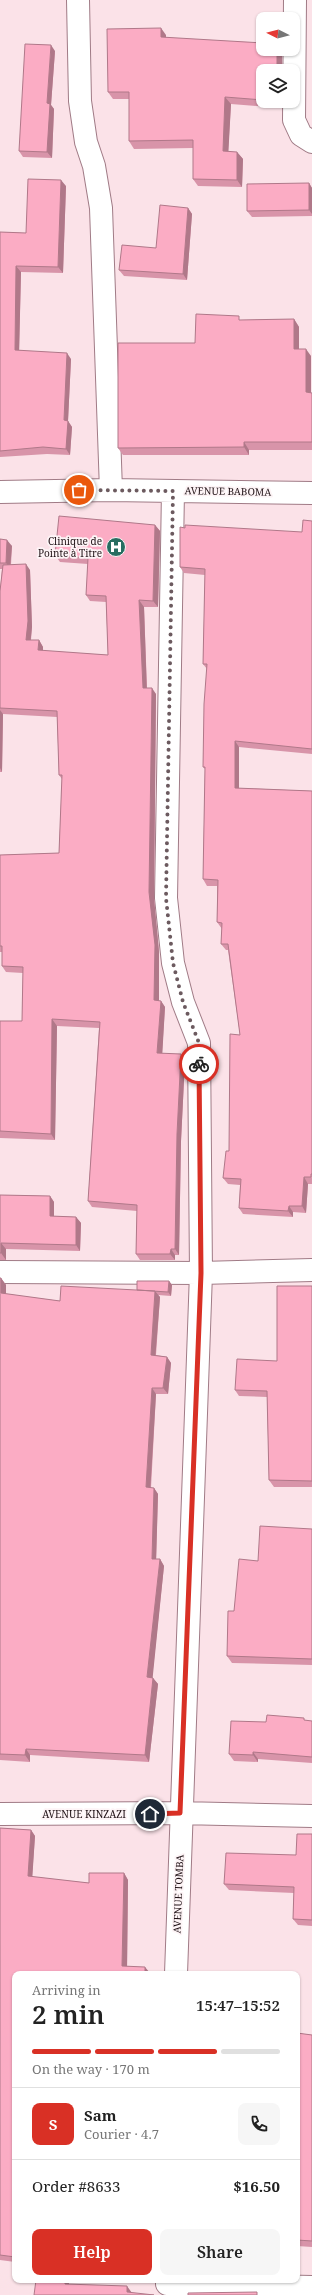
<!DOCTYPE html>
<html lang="en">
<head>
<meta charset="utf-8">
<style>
	body { margin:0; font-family:"Noto Serif",serif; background:#f6f6f6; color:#222; height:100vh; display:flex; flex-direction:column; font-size:15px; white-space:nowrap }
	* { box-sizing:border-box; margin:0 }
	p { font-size:13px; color:#767676 }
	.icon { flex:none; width:22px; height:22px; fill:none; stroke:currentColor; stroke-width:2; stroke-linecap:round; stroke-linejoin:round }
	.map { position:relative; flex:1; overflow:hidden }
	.side { position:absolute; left:12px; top:1971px; width:288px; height:312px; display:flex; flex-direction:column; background:#fff; border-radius:8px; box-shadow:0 1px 3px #0004 }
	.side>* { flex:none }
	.needle { width:26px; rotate:276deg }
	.tools { position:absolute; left:256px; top:12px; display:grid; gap:8px }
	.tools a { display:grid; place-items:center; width:44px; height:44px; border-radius:8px; background:#fff; box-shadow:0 1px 3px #0004; font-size:20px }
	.pin { position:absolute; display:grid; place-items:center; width:34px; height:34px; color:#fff; margin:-17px; border:2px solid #fff; border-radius:50%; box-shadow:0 1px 4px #0007 }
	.courier { position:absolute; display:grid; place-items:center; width:40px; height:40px; margin:-20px; border:3px solid #d93025; border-radius:50%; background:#fff; color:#222; box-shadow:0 1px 5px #0007 }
	.headline em { font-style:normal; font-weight:600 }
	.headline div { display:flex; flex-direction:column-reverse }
	.headline { display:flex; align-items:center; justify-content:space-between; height:68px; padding:0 20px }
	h1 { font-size:26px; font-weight:600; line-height:30px }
	.bar { display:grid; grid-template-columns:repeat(4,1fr); gap:6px 4px; align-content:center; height:48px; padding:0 20px }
	.bar i { height:5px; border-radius:3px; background:#e0e0e0 }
	.bar .current { background:#d93025 }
	.bar p { grid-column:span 4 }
	.line { display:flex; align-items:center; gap:10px; padding:0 20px; border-top:1px solid #e0e0e0 }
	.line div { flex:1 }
	.round { display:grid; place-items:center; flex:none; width:42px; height:42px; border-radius:8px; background:#f6f6f6 }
	.primary-button { display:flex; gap:8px; margin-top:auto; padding:8px 20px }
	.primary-button a { flex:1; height:46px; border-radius:8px; background:#d93025; color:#fff; font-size:16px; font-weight:600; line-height:46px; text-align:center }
	.primary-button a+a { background:#f6f6f6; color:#222 }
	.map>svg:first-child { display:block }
</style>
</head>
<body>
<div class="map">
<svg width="312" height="2295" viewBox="0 0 312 2295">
	<rect width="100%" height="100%" fill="#fbe2e8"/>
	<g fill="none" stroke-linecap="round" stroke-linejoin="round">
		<g stroke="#a07b86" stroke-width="24">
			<path id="minor" d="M78,0l2,101 6,41 8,24 7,42 10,282
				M295,0l-1,120 7,15 11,7
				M173,491l-7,407 7,65 10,39 16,41 2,230 -25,701
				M0,492l111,-2 201,3
				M0,1272l201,1 111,-3
				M0,1814l180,-1 132,3
				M167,2284l145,3"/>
		</g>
		<use href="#minor" stroke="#fff" stroke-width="22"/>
	</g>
	<path fill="#d894a9" d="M166,35v2l116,14v20h-19v30h19v7l-51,-4 -3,48h9l6,7 -1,28 -44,-1 -5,-7v-31l-59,1 -5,-8v-42h-16l-5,-7z
		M55,51l-4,54 3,4 -2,49 -29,-1 -4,-6z
		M309,183l3,5v28l-60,1 -5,-6z
		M66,186l-3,87 -42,-1 -2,78 52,9 -3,62 4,6 -2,28 -23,-1 -47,3v-225l26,1z
		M188,208l4,6 -5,66 -63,-4 -5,-6 37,-22z
		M294,319l5,8v22l12,7v37h1v57h-63v5h-126l-5,-7 77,-105 46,-23z
		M312,521v233l-73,-7v41l73,3v393h-4l-2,29 -13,-1v5l-50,-3 -4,-6 1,-23 -12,-1 -5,-6 6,-27 11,-116 -12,-85h-2l-5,-6 1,-15 -5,-7v-36h-10l-4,-7 2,-110 -2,-2 4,-98 -4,-5 2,-89 -21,-2 -4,-6 122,-35z
		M155,525l5,6 -2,76h-14l3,81 9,6 -2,204 5,54v49h2l4,6 -3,46 23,7 -4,81 -2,114h-4v5h-35l-4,-6 1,-43 -45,-4 -4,-6 11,-173 -42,-2 -2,114 -55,-2v-117h22l1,-48 -17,-1 -4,-6v-14h-2v-97l59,-2 3,-74 -3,-4 -2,-58 -54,-3 -1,58h-2v-181l2,-22h-2v-30l12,7 -1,19 19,5 2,57 -1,13h8l4,7v4l65,4 -2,-53 -16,-1 -4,-6 2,-31 -28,-2 -5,-7z
		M0,1195l50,1 4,6v14l22,1 5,6 -1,28 -74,-2v11h-6z
		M0,1278h1l5,7v9l54,7 77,-11 32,-9 3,4 -1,11 -13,-1 2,2 -4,58 11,2 4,6 -3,31h-12l-5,94h3l4,6 -2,65h4l4,7 -12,112h1l5,6 -9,78 -119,-7v7l-30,-2z
		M312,1286v201h-38l-5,-7 -2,-83 -28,-1 -4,-6 42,-29z
		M312,1529v136l-80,-2 -5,-7 7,-45 24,-50z
		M306,1721h6v42l-54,-4v3l-24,-1 -5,-7z
		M0,1828l31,2 4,6 -3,41 57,6 35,-10 4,7 -1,86 23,7 -135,1v288l-15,-2z
		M312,1834v92l-14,-1 -5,-6 1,-26 -65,-3 -5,-6 72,-29z
		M297,2033l15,2v212l-15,-1z"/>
	<path fill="#b07889" d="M161,28l5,7v9l-5,-7z
		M51,45l4,6 -4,54 3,4 -2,49 -5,-6v-49z
		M277,49h4l1,2v20h-5z
		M225,97l6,7 -3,55 -5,-8z
		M277,101h5v7z
		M237,152l6,7 -1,28 -5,-7z
		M61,180l5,6 -3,87 -5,-6z
		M309,183l3,5v26l-3,-4z
		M188,208l4,6 -5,66 -4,-6z
		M16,266l5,6 -2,84 -4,-6z
		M294,319l5,8v30l-5,-8z
		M306,349l5,7v44l-5,-8z
		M67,353l4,6 -3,62 4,6 -2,28 -4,-6 -2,-29z
		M244,442l5,8v5l-5,-8z
		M155,525l5,6 -2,76 -5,-6z
		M7,540l5,6 -2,23 -4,-6z
		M26,564l4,6 2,57 -2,19 -4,-6z
		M139,600l5,7 3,88 -4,-7z
		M39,640l4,7v9l-5,-6z
		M152,688l4,6 -2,204 5,54v55l-5,-7 -5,-108z
		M0,710l3,4 -1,58 -2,-4z
		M235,741l4,6v47l-4,-6z
		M161,1001l4,6 -3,52 -5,-6z
		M52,1019l5,7 -2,114 -4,-6z
		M181,1054l4,6 -4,81 -2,114 -4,-6 2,-115z
		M304,1177l4,7 -2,29 -4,-7z
		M50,1196l4,6v20l-4,-6z
		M289,1206l4,6v5l-5,-6z
		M76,1217l5,6 -1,28 -4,-6z
		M1,1243l5,6v11l-5,-7z
		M171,1249l4,6v5l-5,-6z
		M1,1278l5,7v14l-5,-6z
		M169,1281l3,4 -1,11 -3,-4z
		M155,1291l5,6 -5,64 -4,-6z
		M167,1357l4,6 -3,31 -5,-6z
		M152,1388l4,6 -6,100 -4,-7z
		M154,1488l4,6 -2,71 -4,-6z
		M160,1559l4,7 -12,118 -5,-7z
		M153,1678l5,6 -9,78 -4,-7z
		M26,1749l4,6v7l-5,-7z
		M253,1752l5,7v3l-5,-7z
		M31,1830l4,6 -3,46 -4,-6z
		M124,1873l4,7 -1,92 -5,-6z
		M145,1967l5,6v1h-5z
		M65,2280h4v10l-4,-6z
		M127,2286l5,7 -5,-1z"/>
	<path fill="#fbacc4" stroke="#b07889" d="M161,28v9l102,6v6h14v22h-14v29l-38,-3 -2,54 14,1v28l-44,-1v-39l-64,1v-49h-21l-1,-63z
		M25,44l26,1 -4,58 3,1 -3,48 -28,-1z
		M28,179l33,1 -3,87 -42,-1 -1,84 52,3 -3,67 4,1 -2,28 -23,-2 -43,4v-219l26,1z
		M309,183v27l-62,1v-27z
		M160,205l28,3 -5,66 -64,-4 3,-25 34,3z
		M196,314l43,2v4l55,-1v30h12v43l6,1v49h-68v5l-126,1v-105h77z
		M59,516l96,9 -2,76 -14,-1 4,88h9l-3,204 6,53 -1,55 7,1 -4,52 24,1 -4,80 -2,115h-4l-1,5h-34l1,-49 -49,-4 12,-179 -48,-3 -1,115 -51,-3v-110h22l1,-54 -21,-1v-20h-2v-91l59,-2 3,-78h-3l-2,-64 -57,-3v-117l3,-26 23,-1 2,57 -2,19h13l-1,10 70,5 -2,-59 -20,-1 2,-37 -33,-3z
		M303,520l9,1v228l-77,-8v47l77,3v383h-1v3h-7l-2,29h-13l-1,5 -49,-3 2,-29 -18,-1 3,-27h3l1,-117 10,1 -12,-91h-7l1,-21 -5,-1 1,-42 -15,-1 2,-112h-2l1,-63 3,-40h-4l2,-95 -25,-2v-40l5,1v-3l117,7z
		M0,539l7,1 -1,23h-6z
		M0,1195l50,1v20l26,1v28l-75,-2v10h-1z
		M0,1278h1v15l59,8 1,-15 94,5 -4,64 16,2 -4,31h-11l-6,99 8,1 -2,71h8l-13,118 6,1 -8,77 -119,-6 -1,6 -25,-1z
		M137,1281h32l-1,11 -31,-2z
		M277,1286h35v195l-43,-1 -2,-89 -32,-1 2,-31 40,2z
		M260,1526l52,3v130l-85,-3 1,-45h6l5,-52 19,2z
		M267,1715l37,3v2l8,1v36l-59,-5v3l-24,-1 2,-33 35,1z
		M0,1828l31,2 -3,46 61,7v-10h35l-2,93 23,1v7h-130v283l-15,-2z
		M297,1834h15v86l-19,-1 1,-32 -70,-3 2,-31 70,2z
		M297,2033l15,2v206l-15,-1z
		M36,2280h29v4l62,2v6l27,3h-120z
		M257,2292v3h-69v-2z"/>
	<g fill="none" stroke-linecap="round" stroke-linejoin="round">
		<path stroke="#6c5a5f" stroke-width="4" stroke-dasharray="0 7.2" d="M79,490l94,1 -7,407 7,65 10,39 16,41v21"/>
		<path stroke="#d93025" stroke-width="5" d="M150,1814l30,-1 21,-540 -2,-209"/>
	</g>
	<defs>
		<g id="hospital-disc" transform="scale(1)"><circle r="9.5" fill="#276d61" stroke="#fdf4f6"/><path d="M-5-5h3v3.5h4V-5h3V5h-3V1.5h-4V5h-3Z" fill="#fff"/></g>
	</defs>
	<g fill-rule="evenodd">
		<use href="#hospital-disc" x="116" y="547"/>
	</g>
	<g text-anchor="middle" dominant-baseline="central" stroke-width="3.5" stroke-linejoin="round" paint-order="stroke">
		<g font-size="10" fill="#1f1115" stroke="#fdf4f6">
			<text transform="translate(228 491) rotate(1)">AVENUE BABOMA</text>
			<text x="84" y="1814">AVENUE KINZAZI</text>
			<text transform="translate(178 1894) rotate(-88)">AVENUE TOMBA</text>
		</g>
		<g font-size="10" fill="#1f1115" stroke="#fdf4f6" text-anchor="end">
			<text x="102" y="541">Clinique de<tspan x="102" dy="12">Pointe à Titre</tspan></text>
		</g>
	</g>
</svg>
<div class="tools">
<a><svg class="needle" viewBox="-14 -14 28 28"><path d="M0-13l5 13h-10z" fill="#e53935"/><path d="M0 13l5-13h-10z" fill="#767676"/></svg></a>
<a><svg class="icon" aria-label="layers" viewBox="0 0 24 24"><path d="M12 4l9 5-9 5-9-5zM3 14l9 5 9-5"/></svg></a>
</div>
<div class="pin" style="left:79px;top:490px;background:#ea580c"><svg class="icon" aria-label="bag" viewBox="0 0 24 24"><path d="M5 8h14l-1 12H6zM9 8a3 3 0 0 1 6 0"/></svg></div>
<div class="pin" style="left:150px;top:1814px;background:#1f2937"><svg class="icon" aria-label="home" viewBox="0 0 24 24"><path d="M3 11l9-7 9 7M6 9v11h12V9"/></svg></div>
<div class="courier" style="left:199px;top:1064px"><svg class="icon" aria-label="bike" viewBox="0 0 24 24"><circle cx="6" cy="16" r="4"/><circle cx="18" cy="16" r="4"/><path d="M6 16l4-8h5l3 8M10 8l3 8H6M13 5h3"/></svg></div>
<section class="side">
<div class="headline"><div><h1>2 min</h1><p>Arriving in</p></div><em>15:47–15:52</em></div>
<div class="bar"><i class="current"></i><i class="current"></i><i class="current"></i><i></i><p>On the way · 170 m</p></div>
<div class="line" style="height:72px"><b class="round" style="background:#d93025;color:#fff">S</b><div><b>Sam</b><p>Courier · 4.7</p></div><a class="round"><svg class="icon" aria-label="phone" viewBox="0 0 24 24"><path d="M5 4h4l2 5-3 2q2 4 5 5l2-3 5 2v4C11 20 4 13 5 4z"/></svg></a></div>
<div class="line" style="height:52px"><div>Order #8633</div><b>$16.50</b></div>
<div class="primary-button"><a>Help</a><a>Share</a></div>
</section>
</div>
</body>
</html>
